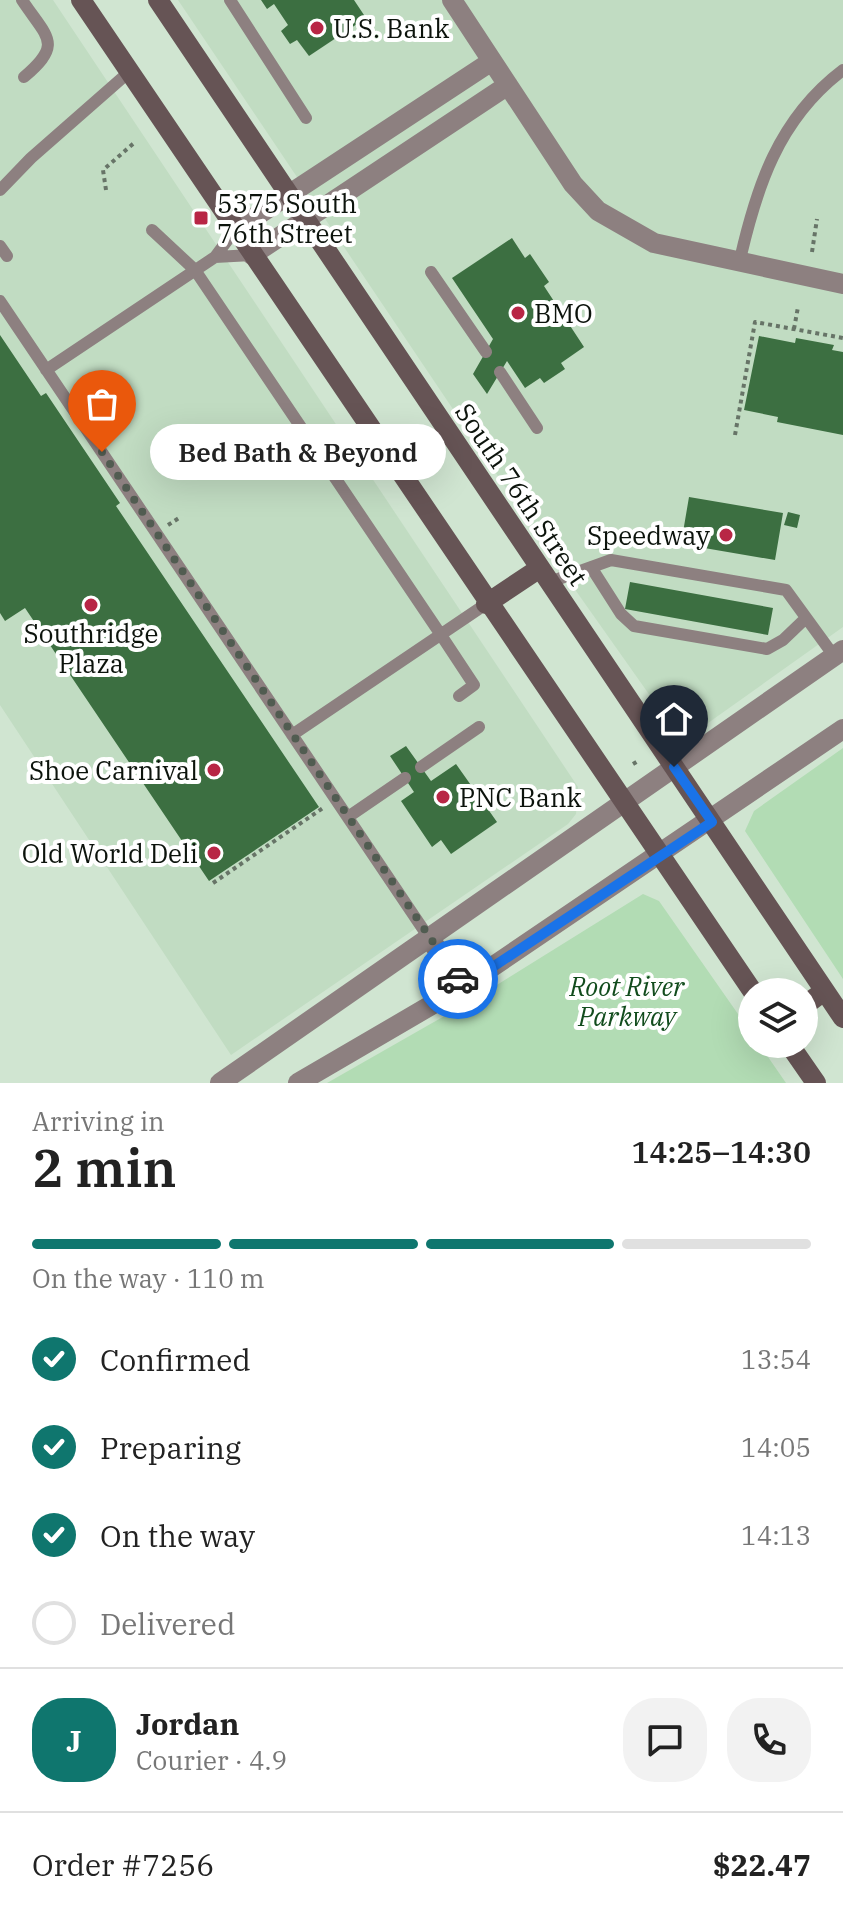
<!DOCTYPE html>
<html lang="en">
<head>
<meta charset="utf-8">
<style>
	body { margin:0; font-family:"IBM Plex Serif",serif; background:#f2f2f2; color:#222; height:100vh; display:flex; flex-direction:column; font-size:30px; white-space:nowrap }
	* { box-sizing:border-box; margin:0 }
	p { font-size:26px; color:#767676 }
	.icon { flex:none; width:44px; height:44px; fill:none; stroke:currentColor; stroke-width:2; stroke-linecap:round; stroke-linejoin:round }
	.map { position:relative; height:1083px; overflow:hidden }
	.drawer { display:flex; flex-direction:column; background:#fff; flex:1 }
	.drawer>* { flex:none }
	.fabs { position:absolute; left:738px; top:978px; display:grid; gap:16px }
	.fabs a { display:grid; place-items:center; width:80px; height:80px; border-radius:50%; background:#fff; box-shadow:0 8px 32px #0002; font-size:40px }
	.pin { position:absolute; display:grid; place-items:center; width:68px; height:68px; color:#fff; margin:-82px -34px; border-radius:50% 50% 50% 0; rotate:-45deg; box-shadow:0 0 8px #0007 }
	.pin .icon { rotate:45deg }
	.courier { position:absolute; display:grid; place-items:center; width:80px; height:80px; margin:-40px; border:6px solid #1a73e8; border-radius:50%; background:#fff; color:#222; box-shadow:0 2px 10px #0007 }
	.bubble { position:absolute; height:56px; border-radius:28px; background:#fff; box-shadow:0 8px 32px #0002; font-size:26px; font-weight:600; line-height:56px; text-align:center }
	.summary em { font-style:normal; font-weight:600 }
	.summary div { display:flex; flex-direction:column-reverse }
	.summary { display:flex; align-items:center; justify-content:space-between; height:136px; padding:0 32px }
	h1 { font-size:52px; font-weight:600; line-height:60px }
	.bar { display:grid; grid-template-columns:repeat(4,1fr); gap:12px 8px; align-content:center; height:96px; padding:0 32px }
	.bar i { height:10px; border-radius:6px; background:#e0e0e0 }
	.bar .selected { background:#0f766e }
	.bar p { grid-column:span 4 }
	.line { display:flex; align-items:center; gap:20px; padding:0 32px; border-top:2px solid #e0e0e0 }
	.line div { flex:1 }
	.round { display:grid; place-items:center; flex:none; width:84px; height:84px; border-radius:32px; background:#f2f2f2 }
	ol { padding:0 32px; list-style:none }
	li { display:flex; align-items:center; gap:24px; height:88px }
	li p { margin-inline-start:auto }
	li .icon { padding:8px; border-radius:50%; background:#0f766e; color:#fff; stroke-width:4 }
	li:last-child { color:#767676 }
	li i { width:44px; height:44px; border:4px solid #e0e0e0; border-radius:50% }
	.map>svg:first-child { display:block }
</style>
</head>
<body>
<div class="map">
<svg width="843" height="1083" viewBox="0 0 843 1083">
	<rect width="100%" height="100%" fill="#d0e5d1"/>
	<path fill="#c1dcc2" d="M0,0h53l525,787 -2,27 -8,10 -337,231 -231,-350z
		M178,0h665v627l-142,101 -15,4 -16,-8 -113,-160z"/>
	<path fill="#b2dcb4" d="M843,748v231l-98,-148 9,-20z
		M643,894l16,7 93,133v10h7l27,39h-459l149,-85z"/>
	<path fill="#3c6f41" d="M261,0h93l12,18 -57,38 -12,-16 -7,4 -9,-13 7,-6 -14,-21 -7,5z
		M512,238l13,20 5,-4 19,28 -5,4 40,61 -23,16 4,6 -21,14 -4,-5 -15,10 -18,-27 -20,33 -14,-20 20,-35 -41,-61z
		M0,335l41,61 5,-3 74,110 -4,3 203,301 -110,74 -184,-273 -20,13 -5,-8z
		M759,336l36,7 1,-5 38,7 -2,5 11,2v83l-66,-13 1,-5 -34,-7z
		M689,497l94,16 -8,47 -94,-16z
		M788,512l12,3 -3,13 -13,-3z
		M630,582l143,26 -5,27 -143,-26z
		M406,746l25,35 25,-17 41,58 -46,32 -10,-14 -9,7 -31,-46 13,-9 -24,-36z"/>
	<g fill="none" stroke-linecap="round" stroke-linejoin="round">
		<path stroke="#677467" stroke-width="4" stroke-dasharray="4 4" stroke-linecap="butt" d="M106,190l-3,-20 31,-27
			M812,252l5,-33
			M794,329l4,-22
			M735,435l20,-113 88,16
			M168,525l11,-7
			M633,764l5,-3
			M213,883l110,-75"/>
		<path stroke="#8d8080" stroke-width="12" d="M22,0c25,38 42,43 2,77
			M230,0l76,118
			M0,190l31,-32 98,-86
			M152,230l43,40 246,365 33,50 -15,11
			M0,246l7,10
			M215,257l37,-2
			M739,264c17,-76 39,-145 104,-194
			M431,272l55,80
			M0,301l429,637
			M46,370l169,-113 20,-27
			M500,372l37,56
			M591,567l30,47 13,12 133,23 16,-9 23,-22
			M550,582l61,-22 175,30 48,66
			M292,735l194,-131
			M421,767l58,-40
			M348,817l57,-39"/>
		<path stroke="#8d8080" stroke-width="20" d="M452,0l121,184 25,27 56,32 189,41
			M235,230l257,-169
			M252,255l256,-170"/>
		<path stroke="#8d8080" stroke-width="20" d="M429,938l35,48
			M220,1083l623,-433
			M298,1083l166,-97 379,-257"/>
		<path stroke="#665455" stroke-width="20" d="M81,0l672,992
			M158,0l685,1018
			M486,604l54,-36
			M804,1006l20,-15
			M789,1044l27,39"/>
	</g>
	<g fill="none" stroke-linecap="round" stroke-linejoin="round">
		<path stroke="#515c51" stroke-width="8" stroke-dasharray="0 14.4" d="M102,452l356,527"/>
		<path stroke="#1a73e8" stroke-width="10" d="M458,979l6,7 248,-164 -38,-55"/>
	</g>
	<g fill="#b82645" stroke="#fff" stroke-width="3">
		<circle cx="317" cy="28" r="8"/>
		<rect x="193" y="210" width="16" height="16" rx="4"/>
		<circle cx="518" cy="313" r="8"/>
		<circle cx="726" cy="535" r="8"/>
		<circle cx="91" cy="605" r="8"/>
		<circle cx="214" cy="770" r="8"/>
		<circle cx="443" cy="797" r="8"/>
		<circle cx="214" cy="853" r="8"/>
	</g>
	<g text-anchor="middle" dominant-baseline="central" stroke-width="8" stroke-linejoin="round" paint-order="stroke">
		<g font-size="26" fill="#0c130c" stroke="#fff" text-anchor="start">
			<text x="333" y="28">U.S. Bank</text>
			<text x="217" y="203">5375 South<tspan x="217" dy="30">76th Street</tspan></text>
			<text x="534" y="313">BMO</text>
			<text x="710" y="535" text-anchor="end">Speedway</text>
			<text x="91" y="633" text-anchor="middle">Southridge<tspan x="91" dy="30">Plaza</tspan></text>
			<text x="198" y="770" text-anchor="end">Shoe Carnival</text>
			<text x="459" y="797">PNC Bank</text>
			<text x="198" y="853" text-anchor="end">Old World Deli</text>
		</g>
		<g font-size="26" fill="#0c130c" stroke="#fff">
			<text transform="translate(522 494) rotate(56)">South 76th Street</text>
		</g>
		<g font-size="26" font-style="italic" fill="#124c1d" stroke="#fff">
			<text x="627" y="986">Root River<tspan x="627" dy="30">Parkway</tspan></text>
		</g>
	</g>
</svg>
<div class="fabs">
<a><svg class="icon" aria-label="layers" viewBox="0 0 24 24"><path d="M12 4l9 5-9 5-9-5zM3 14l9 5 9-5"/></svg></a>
</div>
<div class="pin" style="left:102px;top:452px;background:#ea580c"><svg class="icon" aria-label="bag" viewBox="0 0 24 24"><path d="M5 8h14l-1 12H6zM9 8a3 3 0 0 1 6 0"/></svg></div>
<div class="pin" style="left:674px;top:767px;background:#1f2937"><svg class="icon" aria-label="home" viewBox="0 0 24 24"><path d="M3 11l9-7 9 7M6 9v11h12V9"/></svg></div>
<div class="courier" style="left:458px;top:979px"><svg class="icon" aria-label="car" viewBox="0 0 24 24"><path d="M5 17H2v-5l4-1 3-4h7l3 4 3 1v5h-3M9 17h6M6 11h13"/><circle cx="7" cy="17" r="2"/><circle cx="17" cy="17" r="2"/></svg></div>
<div class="bubble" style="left:150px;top:424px;width:296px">Bed Bath &amp; Beyond</div>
</div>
<section class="drawer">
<div class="summary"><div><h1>2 min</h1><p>Arriving in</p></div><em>14:25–14:30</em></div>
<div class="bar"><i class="selected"></i><i class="selected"></i><i class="selected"></i><i></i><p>On the way · 110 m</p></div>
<ol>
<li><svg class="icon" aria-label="check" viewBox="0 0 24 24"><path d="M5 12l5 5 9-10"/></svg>Confirmed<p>13:54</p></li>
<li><svg class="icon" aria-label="check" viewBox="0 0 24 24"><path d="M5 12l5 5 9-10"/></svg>Preparing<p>14:05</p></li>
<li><svg class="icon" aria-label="check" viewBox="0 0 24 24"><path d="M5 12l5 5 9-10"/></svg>On the way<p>14:13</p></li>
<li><i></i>Delivered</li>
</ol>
<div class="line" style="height:144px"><b class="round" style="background:#0f766e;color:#fff">J</b><div><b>Jordan</b><p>Courier · 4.9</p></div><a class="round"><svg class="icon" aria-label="chat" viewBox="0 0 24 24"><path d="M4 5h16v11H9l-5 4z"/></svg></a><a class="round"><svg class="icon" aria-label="phone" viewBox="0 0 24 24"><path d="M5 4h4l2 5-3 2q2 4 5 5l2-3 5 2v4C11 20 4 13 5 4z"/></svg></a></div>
<div class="line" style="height:104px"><div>Order #7256</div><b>$22.47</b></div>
</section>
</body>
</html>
